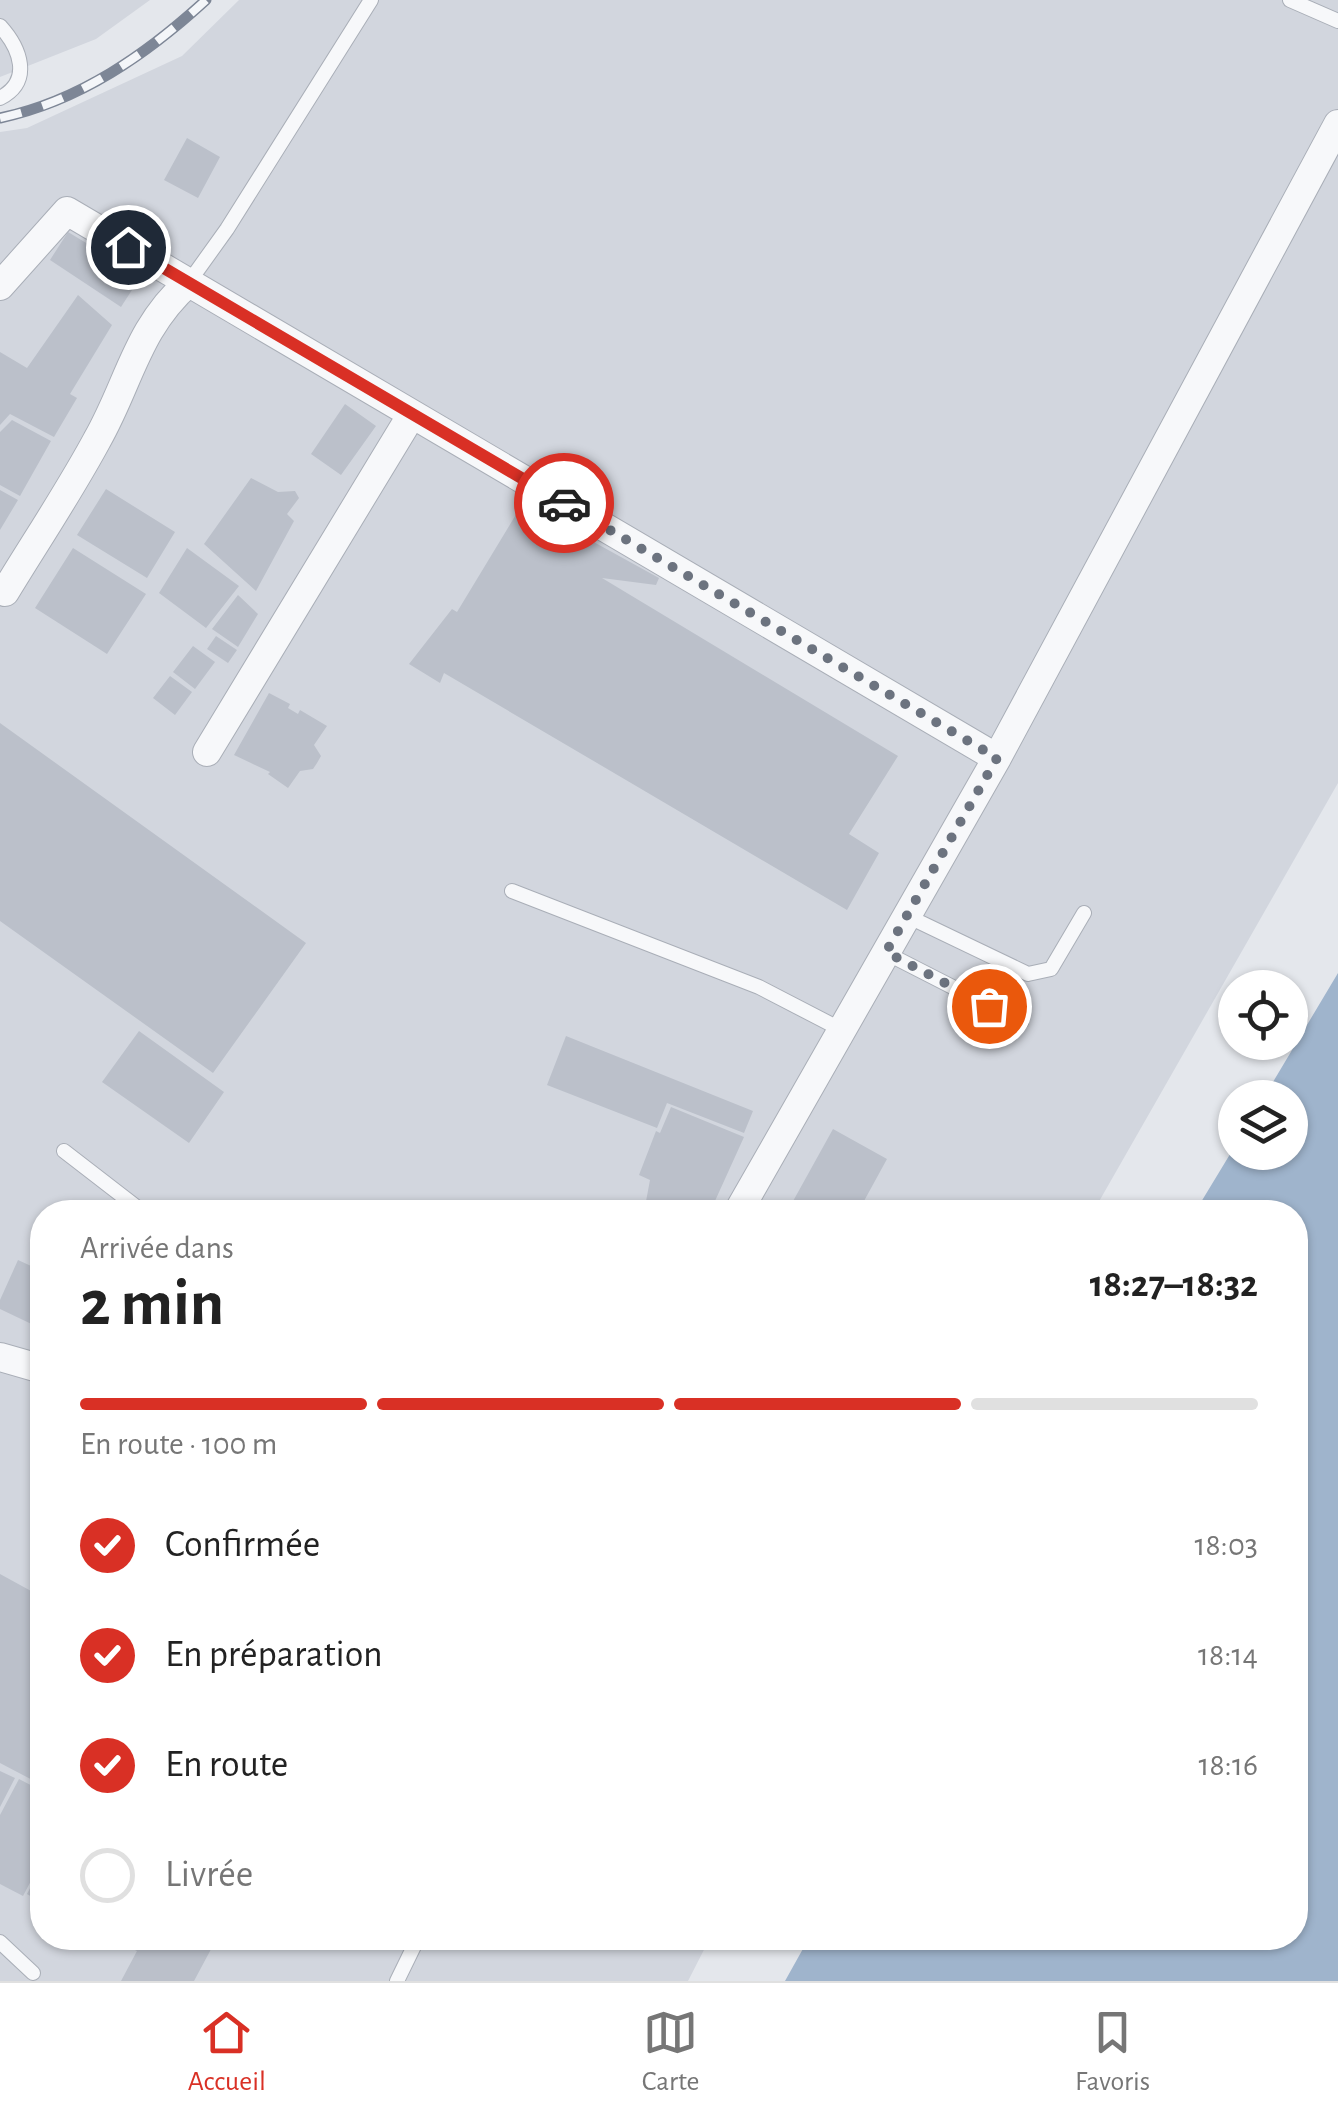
<!DOCTYPE html>
<html lang="fr">
<head>
<meta charset="utf-8">
<style>
	body { margin:0; font-family:"Alegreya Sans",sans-serif; background:#f2f2f2; color:#222; height:100vh; display:flex; flex-direction:column; font-size:38px; white-space:nowrap }
	* { box-sizing:border-box; margin:0 }
	p { font-size:32px; color:#767676 }
	.icon { flex:none; width:55px; height:55px; fill:none; stroke:currentColor; stroke-width:2; stroke-linecap:round; stroke-linejoin:round }
	.map { position:relative; flex:1; overflow:hidden }
	.drawer { position:absolute; left:30px; top:1200px; width:1278px; height:750px; display:flex; flex-direction:column; background:#fff; border-radius:40px; box-shadow:0 2px 8px #0004 }
	.drawer>* { flex:none }
	.controls { position:absolute; left:1218px; top:970px; display:grid; gap:20px }
	.controls a { display:grid; place-items:center; width:90px; height:90px; border-radius:50%; background:#fff; box-shadow:0 2px 8px #0004; font-size:50px }
	.pin { position:absolute; display:grid; place-items:center; width:85px; height:85px; color:#fff; margin:-42px; border:5px solid #fff; border-radius:50%; box-shadow:0 2px 10px #0007 }
	.courier { position:absolute; display:grid; place-items:center; width:100px; height:100px; margin:-50px; border:8px solid #d93025; border-radius:50%; background:#fff; color:#222; box-shadow:0 2px 12px #0007 }
	.headline em { font-style:normal; font-weight:700 }
	.headline div { display:flex; flex-direction:column-reverse }
	.headline { display:flex; align-items:center; justify-content:space-between; height:170px; padding:0 50px }
	h1 { font-size:65px; font-weight:700; line-height:75px }
	.bar { display:grid; grid-template-columns:repeat(4,1fr); gap:15px 10px; align-content:center; height:120px; padding:0 50px }
	.bar i { height:12px; border-radius:8px; background:#e0e0e0 }
	.bar .active { background:#d93025 }
	.bar p { grid-column:span 4 }
	ol { padding:0 50px; list-style:none }
	li { display:flex; align-items:center; gap:30px; height:110px }
	li p { margin-inline-start:auto }
	li .icon { padding:10px; border-radius:50%; background:#d93025; color:#fff; stroke-width:4 }
	li:last-child { color:#767676 }
	li i { width:55px; height:55px; border:5px solid #e0e0e0; border-radius:50% }
	.menu { display:flex; justify-content:space-around; align-items:center; height:140px; border-top:2px solid #e0e0e0; background:#fff; font-size:28px; color:#767676 }
	.menu a { display:grid; justify-items:center; gap:5px }
	.menu .active { color:#d93025 }
	.map>svg:first-child { display:block }
</style>
</head>
<body>
<div class="map">
<svg width="1338" height="1981" viewBox="0 0 1338 1981">
	<rect width="100%" height="100%" fill="#e4e7ec"/>
	<path fill="#d2d6de" d="M0,0h150l-54,39 -96,38z
		M239,0h1099v783l-245,429h-1051v726h668l-22,43h-688v-1849l27,-4 155,-72z"/>
	<path fill="#9fb4cc" d="M1338,973v1008h-553l24,-43h486v-726h-100l40,-66v6h55v-54l-26,-1z"/>
	<path fill="#bbc0ca" d="M187,138l33,19 -22,41 -34,-18z
		M68,232l73,44 -20,31 -71,-47z
		M78,295l34,30 -42,69 7,4 -23,39 -44,-23 -10,11v-73l27,16z
		M345,404l31,22 -35,49 -30,-21z
		M12,420l39,21 -31,55 -20,-11v-53z
		M251,478l27,14 17,-1 4,7 -12,16 7,7 -38,70 -52,-47z
		M106,489l69,43 -28,46 -70,-43z
		M0,490l18,10 -18,30z
		M523,503l136,75 -3,7 -54,-7 296,178 -49,78 30,19 -32,57 -403,-237 -4,10 -31,-19 43,-55 5,3z
		M73,548l73,46 -39,60 -72,-46z
		M187,548l52,38 -33,42 -47,-35z
		M238,595l20,19 -20,33 -26,-18z
		M216,636l21,14 -9,13 -21,-14z
		M193,646l22,16 -20,27 -22,-17z
		M170,676l22,16 -17,23 -22,-17z
		M269,693l21,11 -2,4 10,6 2,-4 27,16 -13,19 7,11 -4,7 -4,6 -13,2 -12,17 -20,-14 2,-2 -36,-17z
		M0,723l306,220 -93,130 -213,-152z
		M139,1031l85,61 -35,51 -87,-61z
		M566,1036l187,75 -9,22 -77,-30 -10,25 -110,-43z
		M671,1107l73,30 -34,75h-66l6,-32 -11,-5 17,-44 4,2z
		M833,1129l54,30 -29,53h-71z
		M18,1260l24,11v58l-42,-20v-9z
		M0,1574l42,23v188l-42,-22z
		M0,1771l15,7 -15,29z
		M19,1779l23,12v69l-19,36 -23,-12v-69z
		M42,1865v38l-15,-9z
		M110,1938h107l-23,43h-73l16,-30z"/>
	<g fill="none" stroke-linecap="round" stroke-linejoin="round">
		<g stroke="#a9aeb7" stroke-width="16">
			<path id="service" d="M1290,0l48,21
				M0,26c20,22 33,55 0,72
				M189,282l38,-53 144,-229
				M512,891l247,96 83,43
				M907,916l121,58 23,-5 33,-56
				M886,953l135,69
				M64,1151l79,61
				M0,1942l33,31
				M397,1981l21,-43"/>
		</g>
		<g stroke="#a9aeb7" stroke-width="30">
			<path id="minor" d="M0,286l67,-75 930,547
				M5,592c31,-51 64,-100 92,-152 33,-58 39,-111 92,-158
				M207,752l205,-338
				M738,1212l259,-454 341,-634
				M0,1357l42,12"/>
		</g>
		<use href="#service" stroke="#f7f8fa" stroke-width="14"/>
		<use href="#minor" stroke="#f7f8fa" stroke-width="28"/>
		<g stroke="#7d8696" stroke-width="11">
			<path id="rail" d="M0,118c80,-17 147,-64 206,-118"/>
		</g>
		<use href="#rail" stroke="#f4f6f9" stroke-width="8" stroke-dasharray="22" stroke-linecap="butt"/>
	</g>
	<g fill="none" stroke-linecap="round" stroke-linejoin="round">
		<path stroke="#6c737f" stroke-width="10" stroke-dasharray="0 18" d="M564,503l433,255 -111,194 103,54"/>
		<path stroke="#d93025" stroke-width="12" d="M128,247l436,256"/>
	</g>
</svg>
<div class="controls">
<a><svg class="icon" aria-label="locate" viewBox="0 0 24 24"><circle cx="12" cy="12" r="6"/><path d="M12 2v4M12 18v4M2 12h4M18 12h4"/></svg></a>
<a><svg class="icon" aria-label="layers" viewBox="0 0 24 24"><path d="M12 4l9 5-9 5-9-5zM3 14l9 5 9-5"/></svg></a>
</div>
<div class="pin" style="left:989px;top:1006px;background:#ea580c"><svg class="icon" aria-label="bag" viewBox="0 0 24 24"><path d="M5 8h14l-1 12H6zM9 8a3 3 0 0 1 6 0"/></svg></div>
<div class="pin" style="left:128px;top:247px;background:#1f2937"><svg class="icon" aria-label="home" viewBox="0 0 24 24"><path d="M3 11l9-7 9 7M6 9v11h12V9"/></svg></div>
<div class="courier" style="left:564px;top:503px"><svg class="icon" aria-label="car" viewBox="0 0 24 24"><path d="M5 17H2v-5l4-1 3-4h7l3 4 3 1v5h-3M9 17h6M6 11h13"/><circle cx="7" cy="17" r="2"/><circle cx="17" cy="17" r="2"/></svg></div>
<section class="drawer">
<div class="headline"><div><h1>2 min</h1><p>Arrivée dans</p></div><em>18:27–18:32</em></div>
<div class="bar"><i class="active"></i><i class="active"></i><i class="active"></i><i></i><p>En route · 100 m</p></div>
<ol>
<li><svg class="icon" aria-label="check" viewBox="0 0 24 24"><path d="M5 12l5 5 9-10"/></svg>Confirmée<p>18:03</p></li>
<li><svg class="icon" aria-label="check" viewBox="0 0 24 24"><path d="M5 12l5 5 9-10"/></svg>En préparation<p>18:14</p></li>
<li><svg class="icon" aria-label="check" viewBox="0 0 24 24"><path d="M5 12l5 5 9-10"/></svg>En route<p>18:16</p></li>
<li><i></i>Livrée</li>
</ol>
</section>
</div>
<nav class="menu">
<a class="active"><svg class="icon" aria-label="home" viewBox="0 0 24 24"><path d="M3 11l9-7 9 7M6 9v11h12V9"/></svg>Accueil</a>
<a><svg class="icon" aria-label="map" viewBox="0 0 24 24"><path d="M3 6l6-2 6 2 6-2v14l-6 2-6-2-6 2zM9 4v14M15 6v14"/></svg>Carte</a>
<a><svg class="icon" aria-label="saved" viewBox="0 0 24 24"><path d="M7 4h10v16l-5-4-5 4z"/></svg>Favoris</a>
</nav>
</body>
</html>
